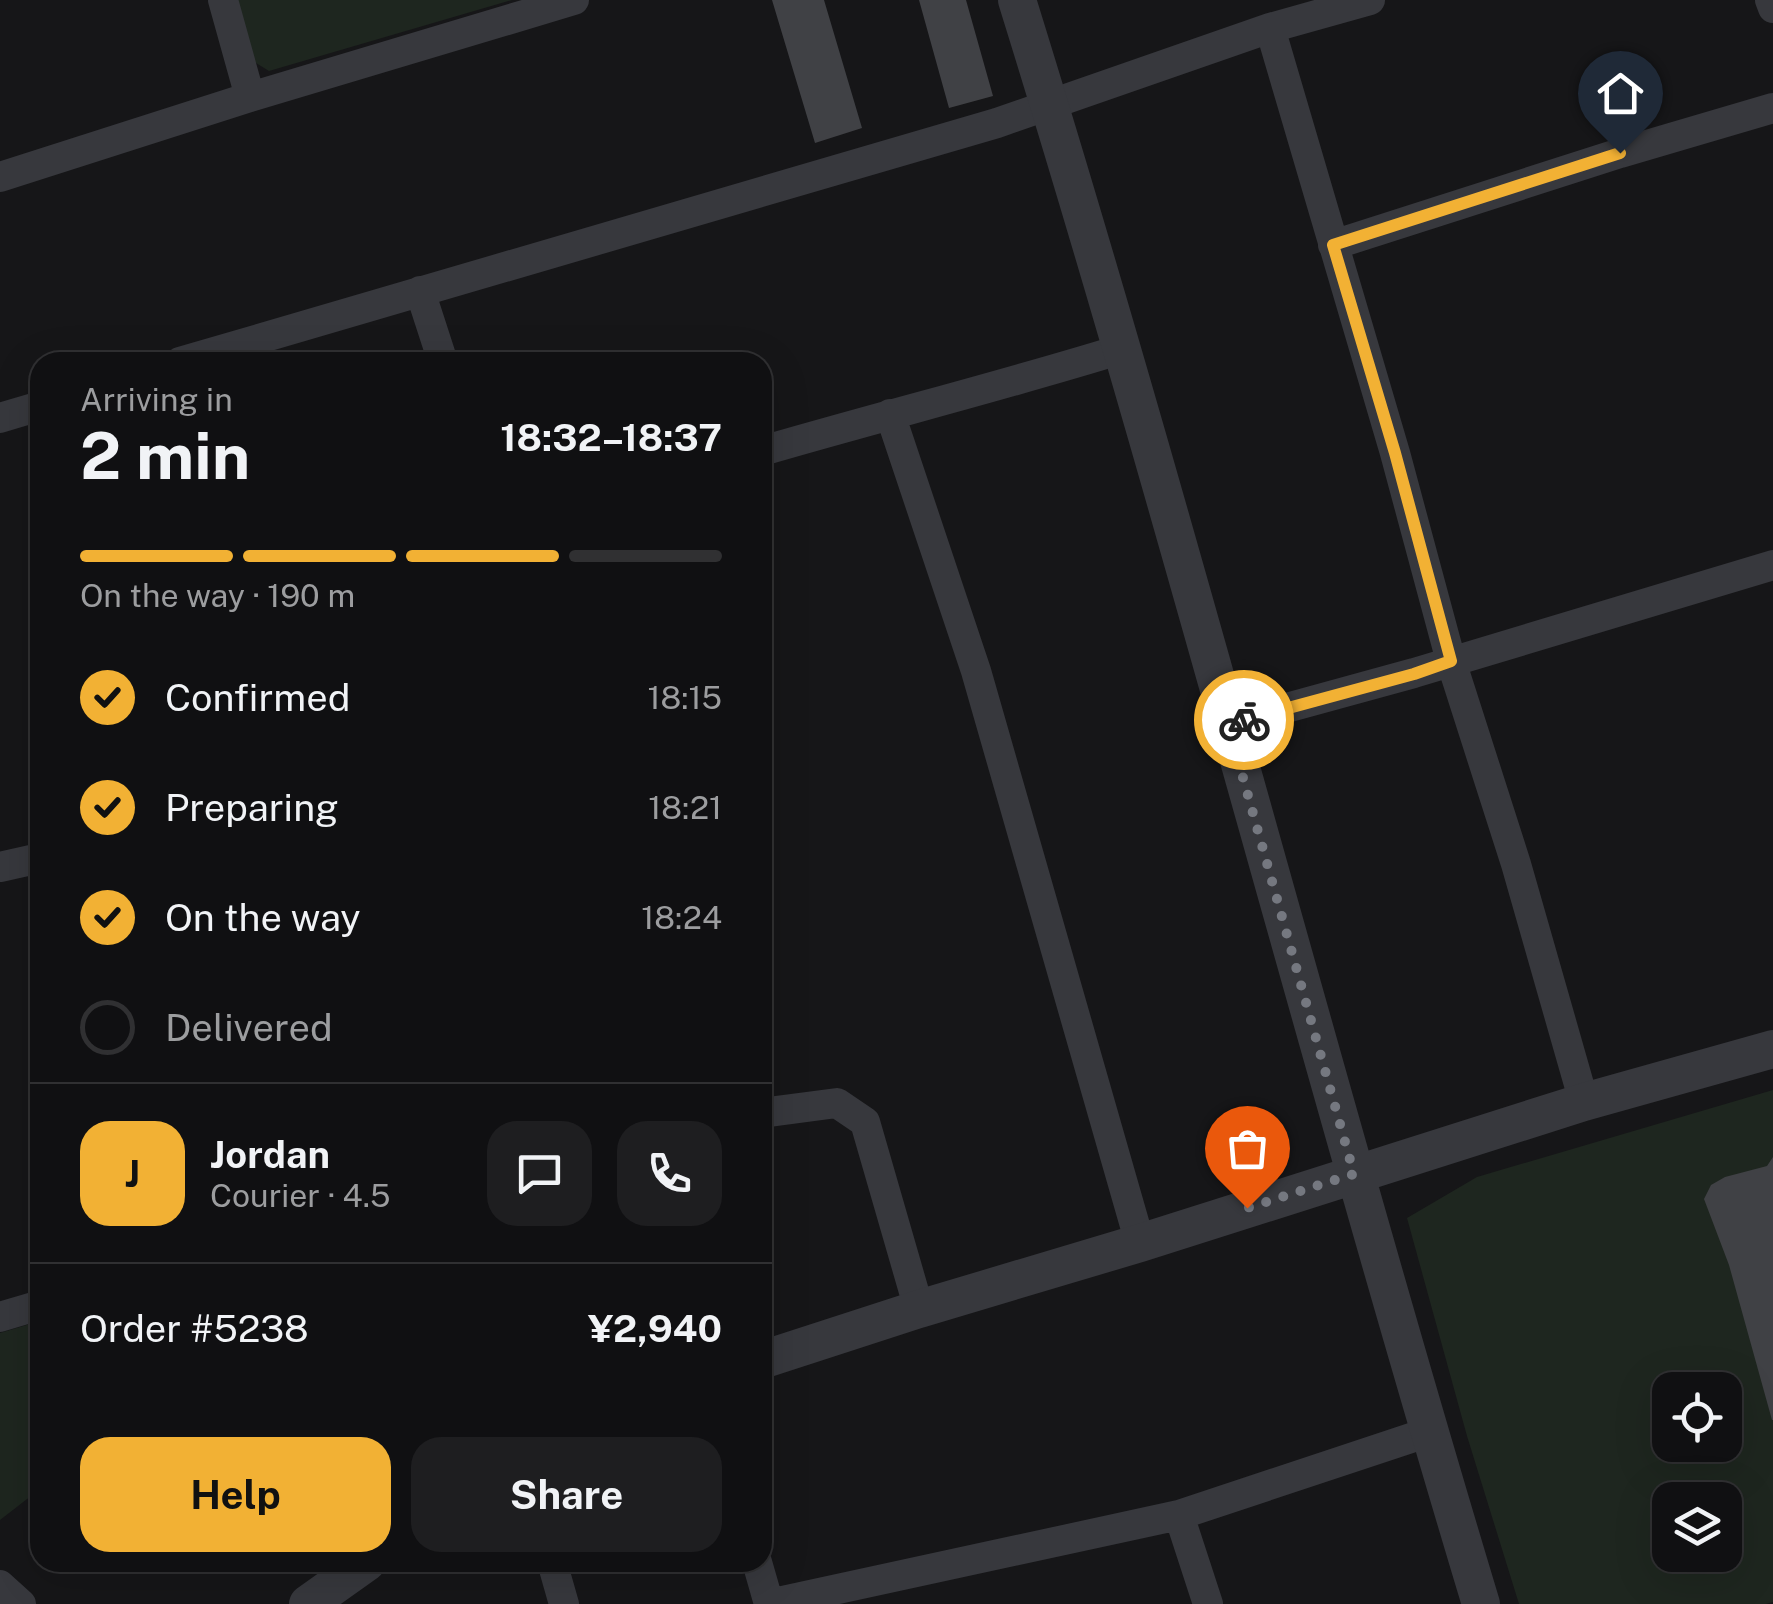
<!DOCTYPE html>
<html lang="en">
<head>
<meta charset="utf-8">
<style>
	body { margin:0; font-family:"Public Sans",sans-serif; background:#1e1e20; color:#f1f3f6; height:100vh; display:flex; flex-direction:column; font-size:38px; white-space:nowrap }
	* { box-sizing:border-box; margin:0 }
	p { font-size:32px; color:#9c9d9f }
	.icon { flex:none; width:55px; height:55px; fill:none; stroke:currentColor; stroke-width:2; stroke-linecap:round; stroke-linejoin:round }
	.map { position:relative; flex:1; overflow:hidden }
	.panel { position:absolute; left:30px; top:352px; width:742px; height:1220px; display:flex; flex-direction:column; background:#101012; border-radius:30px; box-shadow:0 10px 40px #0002,0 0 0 2px #303032 }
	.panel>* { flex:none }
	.controls { position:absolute; left:1652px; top:1372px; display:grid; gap:20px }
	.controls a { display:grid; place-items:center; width:90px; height:90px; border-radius:20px; background:#101012; box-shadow:0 10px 40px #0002,0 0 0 2px #303032; font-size:50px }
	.pin { position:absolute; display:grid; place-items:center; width:85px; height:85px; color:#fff; margin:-102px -42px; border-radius:50% 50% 50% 0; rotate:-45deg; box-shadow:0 0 10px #0007 }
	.pin .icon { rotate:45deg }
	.courier { position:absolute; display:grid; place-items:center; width:100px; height:100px; margin:-50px; border:8px solid #f2b134; border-radius:50%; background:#fff; color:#222; box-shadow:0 2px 12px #0007 }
	.head em { font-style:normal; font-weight:700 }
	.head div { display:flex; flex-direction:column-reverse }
	.head { display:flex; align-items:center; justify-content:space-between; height:170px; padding:0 50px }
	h1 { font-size:65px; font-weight:700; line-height:75px }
	.bar { display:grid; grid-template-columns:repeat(4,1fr); gap:15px 10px; align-content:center; height:120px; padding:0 50px }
	.bar i { height:12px; border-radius:8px; background:#303032 }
	.bar .on { background:#f2b134 }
	.bar p { grid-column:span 4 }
	.line { display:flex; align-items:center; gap:25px; padding:0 50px; border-top:2px solid #303032 }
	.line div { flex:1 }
	.round { display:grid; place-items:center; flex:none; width:105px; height:105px; border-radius:30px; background:#1e1e20 }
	ol { padding:0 50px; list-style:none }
	li { display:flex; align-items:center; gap:30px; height:110px }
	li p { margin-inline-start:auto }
	li .icon { padding:10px; border-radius:50%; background:#f2b134; color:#111; stroke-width:4 }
	li:last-child { color:#9c9d9f }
	li i { width:55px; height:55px; border:5px solid #303032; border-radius:50% }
	.action { display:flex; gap:20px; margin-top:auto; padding:20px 50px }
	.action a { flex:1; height:115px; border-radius:30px; background:#f2b134; color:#111; font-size:40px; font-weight:700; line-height:115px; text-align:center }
	.action a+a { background:#1e1e20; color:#f1f3f6 }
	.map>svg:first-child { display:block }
</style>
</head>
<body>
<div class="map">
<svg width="1773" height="1604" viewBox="0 0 1773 1604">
	<rect width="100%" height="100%" fill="#161618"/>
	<path fill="#1e261f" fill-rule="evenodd" d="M236,0h276l-243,71 -18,-11z
		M1773,1090v512l-7,2h-247l-52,-168 -60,-218 70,-41zM1670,1390h55v55h-55zM1670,1500h55v55h-55z
		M40,1321v168l-40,31v-187z"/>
	<path fill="#404145" d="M772,0h52l38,128 -47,15z
		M919,0h47l27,96 -44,12z
		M1773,1157v263h-1l-43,-155 -25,-66 7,-14 14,-8 42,-11z"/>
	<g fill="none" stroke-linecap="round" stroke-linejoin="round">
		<path stroke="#37383d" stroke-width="30" d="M223,0l27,97
			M1770,0l3,8
			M1270,28l125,425 56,208 65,203 68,238
			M0,177l250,-80 324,-97
			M1333,245l287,-92 153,-45
			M420,291l23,71
			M180,362l817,-239 273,-95 100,-28
			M890,414l86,257 164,572
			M0,418l40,-12
			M762,451c120,-35 240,-65 360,-102
			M1228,724l186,-51 359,-108
			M0,867l40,-9
			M762,1113l75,-10 28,19 54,187
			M0,1317l40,-12
			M1179,1515l29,89
			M552,1562l12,42
			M757,1562l12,42
			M0,1585l21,19
			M769,1604l410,-89 250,-83"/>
		<path stroke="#37383d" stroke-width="38" d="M1017,0c165,531 303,1071 464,1604
			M762,1360l157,-51 221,-66 444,-141 189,-53
			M308,1604l59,-42"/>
	</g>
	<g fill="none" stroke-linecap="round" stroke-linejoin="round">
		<path stroke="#757880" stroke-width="10" stroke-dasharray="0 18" d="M1244,720l-16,4 126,450 -107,34"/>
		<path stroke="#f2b134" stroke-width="12" d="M1244,720l170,-46 37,-13 -56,-208 -62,-208 287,-92"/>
	</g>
</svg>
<div class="controls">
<a><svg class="icon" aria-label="locate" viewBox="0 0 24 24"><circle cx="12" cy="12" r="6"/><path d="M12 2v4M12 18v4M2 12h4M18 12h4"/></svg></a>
<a><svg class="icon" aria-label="layers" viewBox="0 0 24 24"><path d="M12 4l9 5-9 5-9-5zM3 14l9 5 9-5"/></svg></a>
</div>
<div class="pin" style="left:1247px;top:1208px;background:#ea580c"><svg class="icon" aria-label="bag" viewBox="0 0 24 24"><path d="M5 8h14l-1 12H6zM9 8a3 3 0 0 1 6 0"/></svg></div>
<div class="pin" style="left:1620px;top:153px;background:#1f2937"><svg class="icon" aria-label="home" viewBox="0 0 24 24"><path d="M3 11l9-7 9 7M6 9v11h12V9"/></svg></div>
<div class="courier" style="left:1244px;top:720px"><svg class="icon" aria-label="bike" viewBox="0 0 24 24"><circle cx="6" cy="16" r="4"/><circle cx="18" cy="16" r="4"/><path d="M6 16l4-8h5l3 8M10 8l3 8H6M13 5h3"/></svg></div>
<section class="panel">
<div class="head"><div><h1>2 min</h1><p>Arriving in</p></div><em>18:32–18:37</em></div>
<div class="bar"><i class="on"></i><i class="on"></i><i class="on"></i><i></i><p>On the way · 190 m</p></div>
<ol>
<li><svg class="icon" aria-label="check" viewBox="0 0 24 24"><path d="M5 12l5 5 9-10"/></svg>Confirmed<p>18:15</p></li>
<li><svg class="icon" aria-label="check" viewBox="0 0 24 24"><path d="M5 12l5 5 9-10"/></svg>Preparing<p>18:21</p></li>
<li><svg class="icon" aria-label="check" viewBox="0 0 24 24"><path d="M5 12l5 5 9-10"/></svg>On the way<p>18:24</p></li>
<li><i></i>Delivered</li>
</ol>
<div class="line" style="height:180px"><b class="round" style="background:#f2b134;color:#111">J</b><div><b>Jordan</b><p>Courier · 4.5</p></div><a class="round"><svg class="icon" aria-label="chat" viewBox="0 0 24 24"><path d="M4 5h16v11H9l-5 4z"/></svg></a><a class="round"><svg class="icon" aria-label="phone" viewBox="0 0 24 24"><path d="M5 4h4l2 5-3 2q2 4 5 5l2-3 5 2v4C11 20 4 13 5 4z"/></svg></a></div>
<div class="line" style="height:130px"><div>Order #5238</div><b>¥2,940</b></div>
<div class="action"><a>Help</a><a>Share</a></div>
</section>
</div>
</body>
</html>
